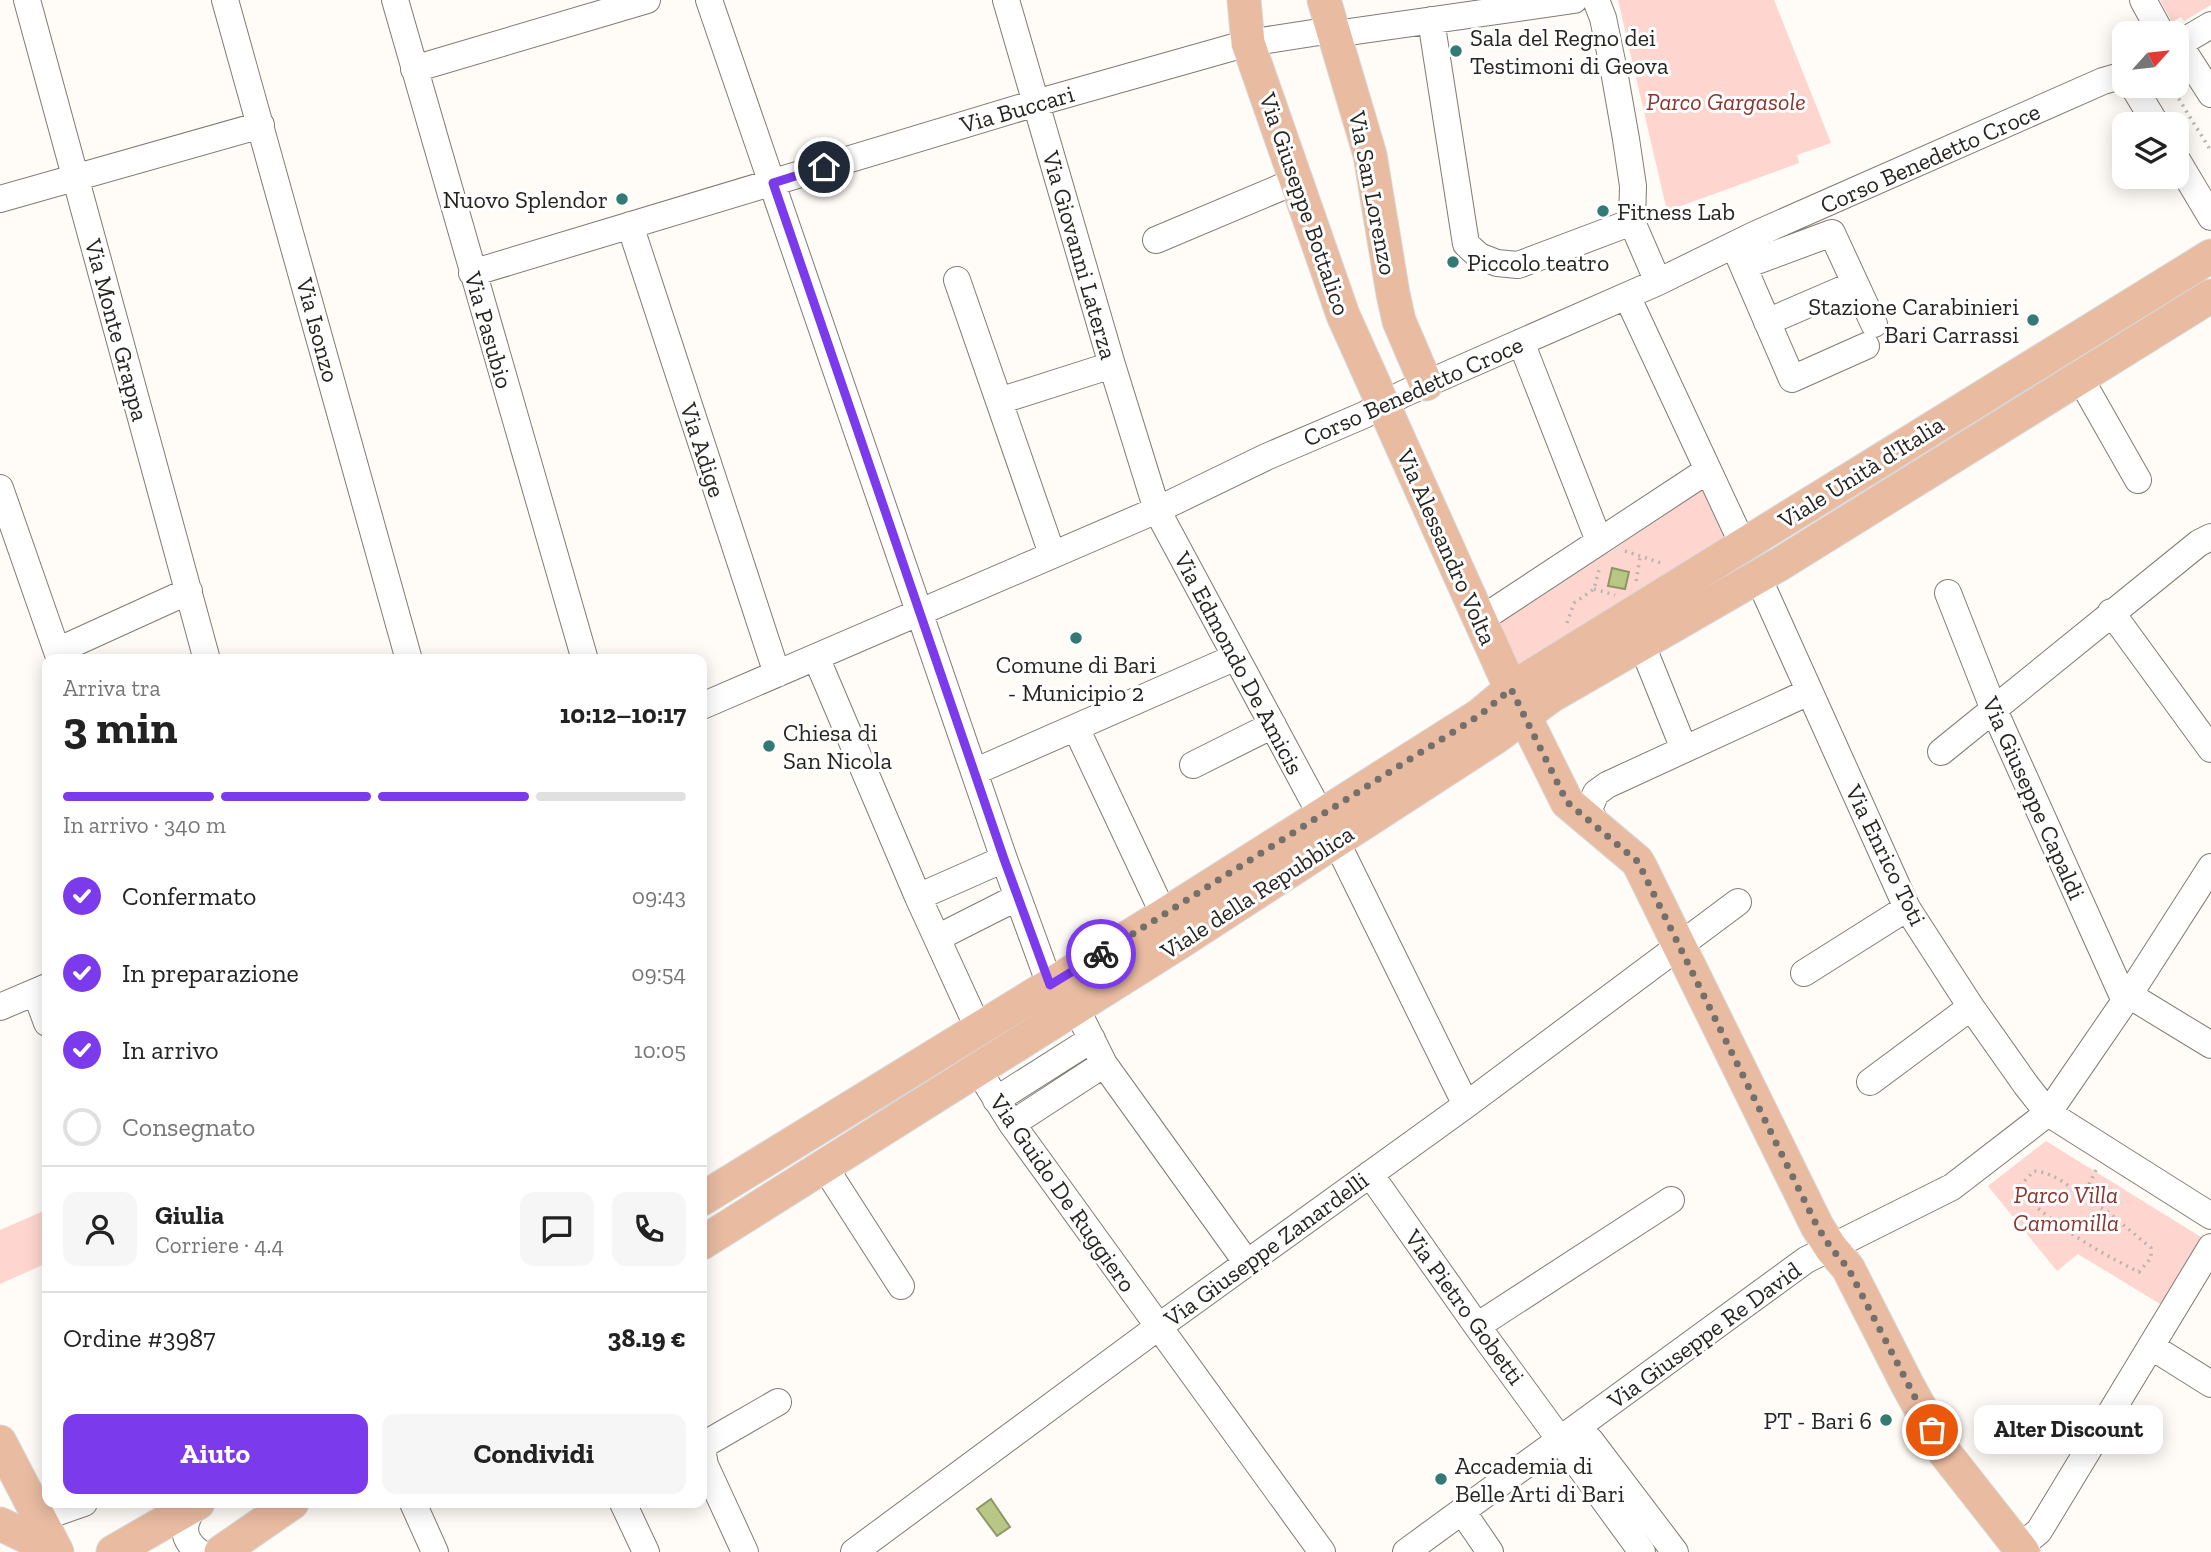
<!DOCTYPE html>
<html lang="it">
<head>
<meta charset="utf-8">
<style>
	body { margin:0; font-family:"Zilla Slab",serif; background:#f6f6f6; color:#222; height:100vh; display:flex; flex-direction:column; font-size:26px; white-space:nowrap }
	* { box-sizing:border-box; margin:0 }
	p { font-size:23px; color:#767676 }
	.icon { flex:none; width:38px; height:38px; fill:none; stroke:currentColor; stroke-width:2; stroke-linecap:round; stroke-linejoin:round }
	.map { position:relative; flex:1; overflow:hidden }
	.panel { position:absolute; left:42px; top:654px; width:665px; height:854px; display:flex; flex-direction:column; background:#fff; border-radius:14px; box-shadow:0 4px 18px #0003 }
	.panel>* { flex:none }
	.needle { width:46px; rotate:63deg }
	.tools { position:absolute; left:2112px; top:21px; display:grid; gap:14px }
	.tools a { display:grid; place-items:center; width:77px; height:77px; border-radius:14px; background:#fff; box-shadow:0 4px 18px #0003; font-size:35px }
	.pin { position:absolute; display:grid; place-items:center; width:60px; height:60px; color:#fff; margin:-30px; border:4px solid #fff; border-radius:50%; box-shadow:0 2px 7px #0007 }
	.courier { position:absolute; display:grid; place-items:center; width:70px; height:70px; margin:-35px; border:5px solid #7c3aed; border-radius:50%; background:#fff; color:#222; box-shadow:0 2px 9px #0007 }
	.bubble { position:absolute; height:49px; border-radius:14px; background:#fff; box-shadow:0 4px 18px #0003; font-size:23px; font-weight:700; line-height:49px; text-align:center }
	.head em { font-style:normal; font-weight:700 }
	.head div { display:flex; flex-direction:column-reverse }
	.head { display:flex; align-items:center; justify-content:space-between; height:119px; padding:0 21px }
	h1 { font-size:46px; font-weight:700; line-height:52px }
	.bar { display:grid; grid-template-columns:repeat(4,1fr); gap:10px 7px; align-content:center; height:84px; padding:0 21px }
	.bar i { height:9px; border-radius:5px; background:#e0e0e0 }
	.bar .on { background:#7c3aed }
	.bar p { grid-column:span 4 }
	.line { display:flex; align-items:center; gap:18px; padding:0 21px; border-top:2px solid #e0e0e0 }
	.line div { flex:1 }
	.round { display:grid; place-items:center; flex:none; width:74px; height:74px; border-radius:14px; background:#f6f6f6 }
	ol { padding:0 21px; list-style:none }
	li { display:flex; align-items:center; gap:21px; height:77px }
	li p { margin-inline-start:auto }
	li .icon { padding:7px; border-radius:50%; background:#7c3aed; color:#fff; stroke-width:4 }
	li:last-child { color:#767676 }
	li i { width:38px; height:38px; border:4px solid #e0e0e0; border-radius:50% }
	.action { display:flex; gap:14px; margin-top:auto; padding:14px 21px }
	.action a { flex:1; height:80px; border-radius:14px; background:#7c3aed; color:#fff; font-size:28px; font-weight:700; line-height:80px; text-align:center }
	.action a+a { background:#f6f6f6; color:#222 }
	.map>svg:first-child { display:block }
</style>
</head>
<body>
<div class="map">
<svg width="2211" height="1552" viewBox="0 0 2211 1552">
	<rect width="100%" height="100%" fill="#fffbf6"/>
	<path fill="#fed5cf" d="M1618,0h156l57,143 -34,12 2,8 -132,48z
		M2160,0h51v5l-27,16 -3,-4 -9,5z
		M1706,487l24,50 -211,134 -23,-52 14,-10 4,5 84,-55 6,-12 4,6 76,-51 -3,-5z
		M2046,1141l158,98 -39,68 -87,-53 -21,17 -69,-85z
		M46,1210l1,53 -47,21v-54z"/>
	<path fill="#b9c784" stroke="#8d9667" stroke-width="2" d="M1612,568l17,4 -4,17 -17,-3z
		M991,1499l19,28 -13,9 -20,-27z"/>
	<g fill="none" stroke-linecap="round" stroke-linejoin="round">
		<g stroke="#817b74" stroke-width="28">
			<path id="minor" d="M27,0l180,660
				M225,0l184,660
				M395,0l190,660
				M709,0l295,859 46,126
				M1006,0l106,365 45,145 164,305
				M1596,0l7,18 11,53 12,68 7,47 -1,36 26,60
				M2143,0l18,33
				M1431,20l35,224 13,12 18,7 21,2 114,-43
				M2177,41l34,53
				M2177,45l34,-20
				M414,69l233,-69
				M2133,86l23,38
				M2177,160l34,57
				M0,199l261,-74
				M630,225l147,449
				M1156,240l140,-59
				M1734,245l58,134 74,-33
				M1743,266l89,-33 42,91
				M472,273l564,-170 212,-60 71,-11 16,2 239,-34
				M957,280l95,274
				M1627,296l117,251
				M1767,322l88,-38
				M1521,342l78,199
				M2080,378l58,102
				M999,401l113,-36
				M0,488l60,172
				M1758,577l149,331 64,99 55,78 22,28 163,103
				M1948,593l46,117 131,291
				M2111,612l100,137
				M1480,620l228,-150
				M1642,645l42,104
				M57,651l132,-60
				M816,657l102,240 61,133
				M702,706l455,-196 109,-53 98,-42 39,-21 255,-112 96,-47 349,-154 21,-6
				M1076,728l88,187
				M1941,752l258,-209 12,-6
				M1193,765l80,-40
				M974,772l262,-115
				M1597,827l-8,-18 7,-16 11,-8 202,-93
				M1336,841l130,264
				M918,897l86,-38
				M937,938l81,-41
				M1804,973l103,-65
				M36,993l11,30
				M2129,995l82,50
				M0,1007l47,-20
				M1076,1008l28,56 143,199
				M978,1070l34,54 310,428
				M1870,1082l101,-75
				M996,1100l96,-61
				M1012,1124l92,-60
				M824,1166l77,120
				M1370,1174l107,152 165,226
				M1477,1326l194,-126
				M2152,1347l59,37
				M1561,1439l29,1 85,112
				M193,1503l3,2c-14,17 -16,33 3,47
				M413,1503l22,49
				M623,1503l23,49
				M1462,1511l28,41
				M38,1519l46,-16
				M2019,1548l20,-17 8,-13 164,-271
				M745,1552l-40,-87 -2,-11 2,-10 73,-42
				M854,1552l296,-219 316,-228 272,-203
				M1406,1552l400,-292 146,-73 96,-74 81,-118 82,-128"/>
		</g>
		<g stroke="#d8d8d7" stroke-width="35">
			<path id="major" d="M1244,0l4,43 95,272 168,374 56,113 70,59 3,5 177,360 14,22 17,20 59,116 38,69 78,99
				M1324,0l46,155 23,139 6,27 27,63
				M702,1199l462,-284 316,-200 31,-26 27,-17 673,-416
				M702,1243l475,-299 319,-207 55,-41 229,-132 431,-268
				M0,1442l57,110
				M0,1524l40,19 8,9
				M113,1552l85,-49
				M221,1552l71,-49"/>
		</g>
		<path stroke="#b8b5b0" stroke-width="3.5" stroke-dasharray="2 5" stroke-linecap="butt" d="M2173,86l4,10 34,55
			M1625,551l39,13
			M1636,581l4,-23
			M1594,589l21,6
			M1567,623l7,-20 20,-14 5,-19
			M2083,1197l25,15 43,36v10l-12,14c-45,-22 -87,-48 -122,-83l17,-18c19,1 35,15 49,26l13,-27"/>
		<use href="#minor" stroke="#fff" stroke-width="26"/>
		<use href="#major" stroke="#e9bba1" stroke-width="33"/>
	</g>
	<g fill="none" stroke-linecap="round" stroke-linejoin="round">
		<path stroke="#73706c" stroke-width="7" stroke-dasharray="0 12.6" d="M1101,954l379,-239 31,-26 56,113 70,59 3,5 177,360 14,22 17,20 84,162"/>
		<path stroke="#7c3aed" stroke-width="9" d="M824,167l-51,16 231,676 46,126 51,-31"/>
	</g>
	<g fill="#337a74" stroke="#fff" stroke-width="2.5">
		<circle cx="1456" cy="51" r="7"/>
		<circle cx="622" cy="199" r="7"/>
		<circle cx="1603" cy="211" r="7"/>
		<circle cx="1453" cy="262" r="7"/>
		<circle cx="2033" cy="320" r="7"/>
		<circle cx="1076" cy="638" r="7"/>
		<circle cx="769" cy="746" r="7"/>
		<circle cx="1886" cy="1420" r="7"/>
		<circle cx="1441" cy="1479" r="7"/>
	</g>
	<g text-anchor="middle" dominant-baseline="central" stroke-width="6" stroke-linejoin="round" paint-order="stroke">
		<g font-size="24" fill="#272522" stroke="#fff" text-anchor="start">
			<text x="1470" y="37">Sala del Regno dei<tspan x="1470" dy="28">Testimoni di Geova</tspan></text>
			<text x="608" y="199" text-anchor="end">Nuovo Splendor</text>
			<text x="1617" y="211">Fitness Lab</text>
			<text x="1467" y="262">Piccolo teatro</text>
			<text x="2019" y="306" text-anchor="end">Stazione Carabinieri<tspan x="2019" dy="28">Bari Carrassi</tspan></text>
			<text x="1076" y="664" text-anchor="middle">Comune di Bari<tspan x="1076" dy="28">- Municipio 2</tspan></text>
			<text x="783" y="732">Chiesa di<tspan x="783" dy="28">San Nicola</tspan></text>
			<text x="1872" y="1420" text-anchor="end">PT - Bari 6</text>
			<text x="1455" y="1465">Accademia di<tspan x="1455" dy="28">Belle Arti di Bari</tspan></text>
		</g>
		<g font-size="24" font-style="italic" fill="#8c352e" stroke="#fff">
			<text x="1726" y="101">Parco Gargasole</text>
			<text x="2066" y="1194">Parco Villa<tspan x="2066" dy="28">Camomilla</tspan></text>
		</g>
		<g font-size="24" fill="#272522" stroke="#fff">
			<text transform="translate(1017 109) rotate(-16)">Via Buccari</text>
			<text transform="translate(1930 158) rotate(-24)">Corso Benedetto Croce</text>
			<text transform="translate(1373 193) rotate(79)">Via San Lorenzo</text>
			<text transform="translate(1305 204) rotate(71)">Via Giuseppe Bottalico</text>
			<text transform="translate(1080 255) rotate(74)">Via Giovanni Laterza</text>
			<text transform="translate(117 330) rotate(75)">Via Monte Grappa</text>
			<text transform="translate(318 330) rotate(75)">Via Isonzo</text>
			<text transform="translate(489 330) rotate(74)">Via Pasubio</text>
			<text transform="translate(1413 391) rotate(-24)">Corso Benedetto Croce</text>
			<text transform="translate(703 450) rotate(72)">Via Adige</text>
			<text transform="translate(1861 472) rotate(-32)">Viale Unità d'Italia</text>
			<text transform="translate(1447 547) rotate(66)">Via Alessandro Volta</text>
			<text transform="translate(1239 663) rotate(62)">Via Edmondo De Amicis</text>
			<text transform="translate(2034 798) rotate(66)">Via Giuseppe Capaldi</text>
			<text transform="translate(1886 855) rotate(64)">Via Enrico Toti</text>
			<text transform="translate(1257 892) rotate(-33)">Viale della Repubblica</text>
			<text transform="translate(1063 1193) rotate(55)">Via Guido De Ruggiero</text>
			<text transform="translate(1266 1249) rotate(-36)">Via Giuseppe Zanardelli</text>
			<text transform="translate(1465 1307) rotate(54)">Via Pietro Gobetti</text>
			<text transform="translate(1704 1335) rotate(-36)">Via Giuseppe Re David</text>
		</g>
	</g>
</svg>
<div class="tools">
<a><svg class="needle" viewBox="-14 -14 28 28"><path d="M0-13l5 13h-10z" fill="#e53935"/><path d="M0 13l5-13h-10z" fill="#767676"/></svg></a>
<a><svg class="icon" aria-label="layers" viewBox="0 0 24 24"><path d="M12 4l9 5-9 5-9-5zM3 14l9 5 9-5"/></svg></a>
</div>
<div class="pin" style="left:1932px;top:1430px;background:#ea580c"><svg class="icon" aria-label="bag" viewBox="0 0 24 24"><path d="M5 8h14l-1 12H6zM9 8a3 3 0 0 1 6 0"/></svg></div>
<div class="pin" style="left:824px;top:167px;background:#1f2937"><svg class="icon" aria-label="home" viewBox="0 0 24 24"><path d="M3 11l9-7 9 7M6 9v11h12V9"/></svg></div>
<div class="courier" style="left:1101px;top:954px"><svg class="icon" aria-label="bike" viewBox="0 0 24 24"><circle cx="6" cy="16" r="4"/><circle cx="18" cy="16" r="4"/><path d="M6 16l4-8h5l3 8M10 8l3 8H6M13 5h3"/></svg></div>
<div class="bubble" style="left:1974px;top:1405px;width:189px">Alter Discount</div>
<section class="panel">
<div class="head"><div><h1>3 min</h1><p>Arriva tra</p></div><em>10:12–10:17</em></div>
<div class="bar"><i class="on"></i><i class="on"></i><i class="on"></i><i></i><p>In arrivo · 340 m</p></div>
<ol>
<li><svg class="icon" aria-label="check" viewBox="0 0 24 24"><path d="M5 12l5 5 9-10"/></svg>Confermato<p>09:43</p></li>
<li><svg class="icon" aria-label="check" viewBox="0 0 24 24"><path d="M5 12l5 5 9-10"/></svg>In preparazione<p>09:54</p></li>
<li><svg class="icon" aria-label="check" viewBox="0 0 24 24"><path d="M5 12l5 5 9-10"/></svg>In arrivo<p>10:05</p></li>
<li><i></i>Consegnato</li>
</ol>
<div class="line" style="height:126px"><a class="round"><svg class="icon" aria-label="person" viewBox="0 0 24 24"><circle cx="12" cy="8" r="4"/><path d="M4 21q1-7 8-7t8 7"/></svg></a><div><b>Giulia</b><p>Corriere · 4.4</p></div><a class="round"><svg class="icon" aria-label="chat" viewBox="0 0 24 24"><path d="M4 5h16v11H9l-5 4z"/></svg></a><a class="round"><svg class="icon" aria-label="phone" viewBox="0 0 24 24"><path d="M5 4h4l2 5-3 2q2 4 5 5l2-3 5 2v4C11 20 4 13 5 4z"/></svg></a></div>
<div class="line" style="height:91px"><div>Ordine #3987</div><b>38.19 €</b></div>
<div class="action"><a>Aiuto</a><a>Condividi</a></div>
</section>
</div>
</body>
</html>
